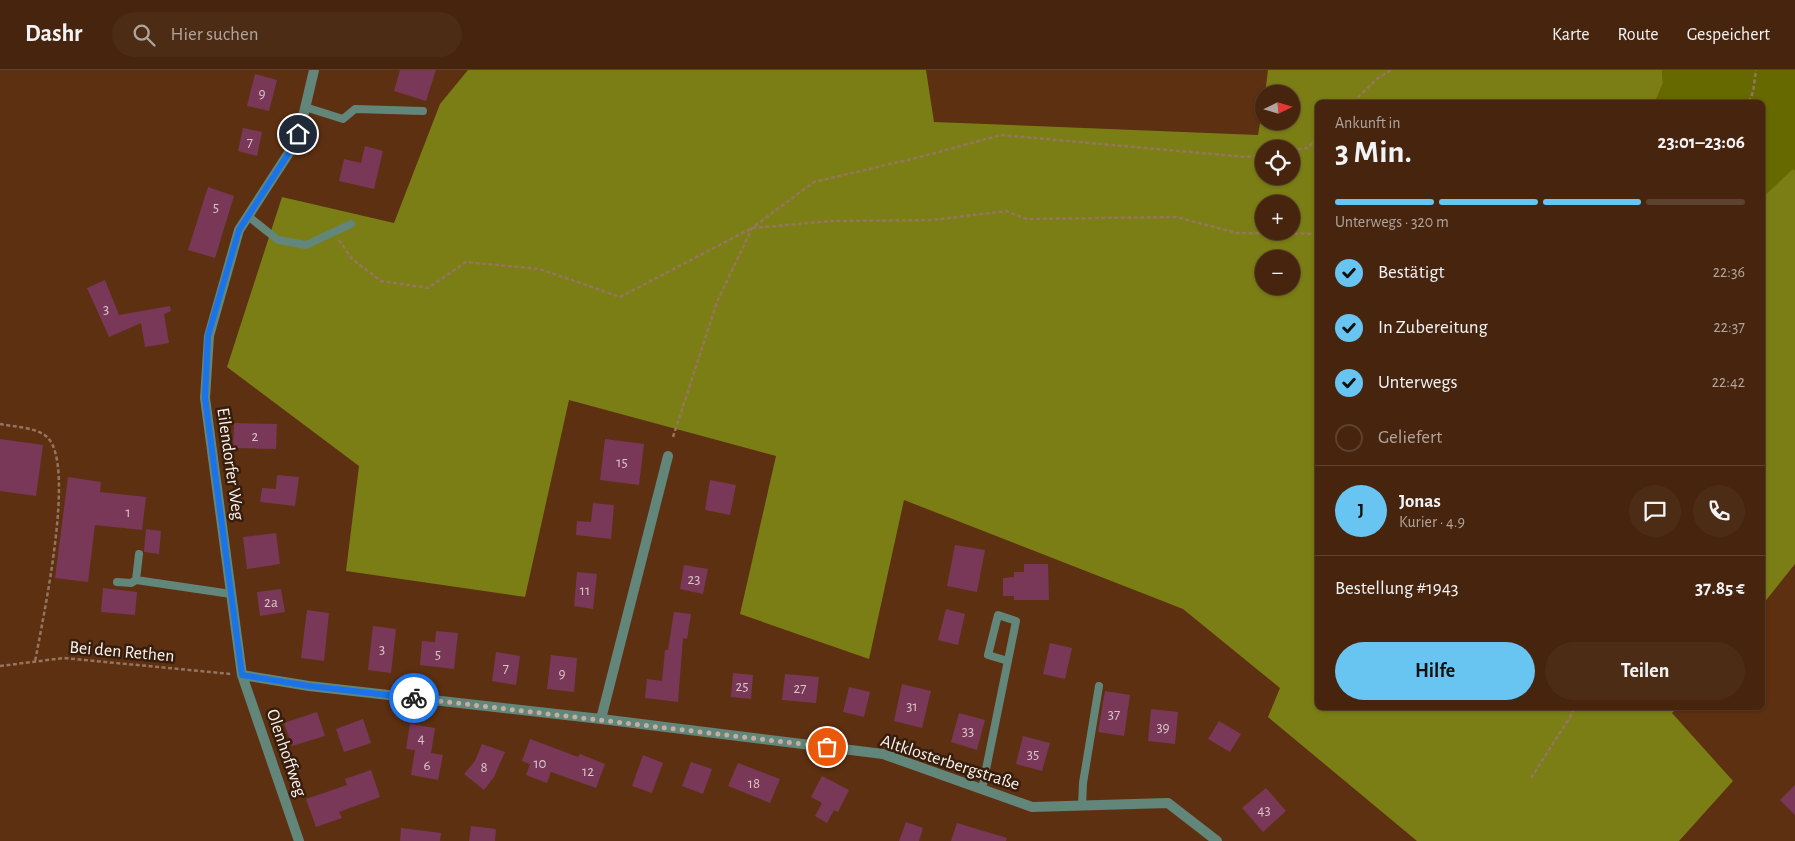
<!DOCTYPE html>
<html lang="de">
<head>
<meta charset="utf-8">
<style>
	body { margin:0; font-family:"Alegreya Sans",sans-serif; background:#4d2c16; color:#f1f3f6; height:100vh; display:flex; flex-direction:column; font-size:19px; white-space:nowrap }
	* { box-sizing:border-box; margin:0 }
	p { font-size:16px; color:#b0a49d }
	.icon { flex:none; width:28px; height:28px; fill:none; stroke:currentColor; stroke-width:2; stroke-linecap:round; stroke-linejoin:round }
	.map { position:relative; flex:1; overflow:hidden }
	.drawer { position:absolute; left:1315px; top:30px; width:450px; height:610px; display:flex; flex-direction:column; background:#46240d; border-radius:8px; box-shadow:0 1px 4px #0004,0 0 0 1px #5e412e }
	.drawer>* { flex:none }
	.needle { width:32px; rotate:85deg }
	.controls { position:absolute; left:1255px; top:15px; display:grid; gap:10px }
	.controls a { display:grid; place-items:center; width:45px; height:45px; border-radius:50%; background:#46240d; box-shadow:0 1px 4px #0004,0 0 0 1px #5e412e; font-size:25px }
	.pin { position:absolute; display:grid; place-items:center; width:42px; height:42px; color:#fff; margin:-21px; border:2px solid #fff; border-radius:50%; box-shadow:0 1px 5px #0007 }
	.courier { position:absolute; display:grid; place-items:center; width:50px; height:50px; margin:-25px; border:4px solid #1a73e8; border-radius:50%; background:#fff; color:#222; box-shadow:0 1px 6px #0007 }
	.head em { font-style:normal; font-weight:700 }
	.head div { display:flex; flex-direction:column-reverse }
	.head { display:flex; align-items:center; justify-content:space-between; height:85px; padding:0 20px }
	h1 { font-size:32px; font-weight:700; line-height:38px }
	.bar { display:grid; grid-template-columns:repeat(4,1fr); gap:8px 5px; align-content:center; height:60px; padding:0 20px }
	.bar i { height:6px; border-radius:4px; background:#5e412e }
	.bar .active { background:#68c4f0 }
	.bar p { grid-column:span 4 }
	.line { display:flex; align-items:center; gap:12px; padding:0 20px; border-top:1px solid #5e412e }
	.line div { flex:1 }
	.round { display:grid; place-items:center; flex:none; width:52px; height:52px; border-radius:26px; background:#4d2c16 }
	ol { padding:0 20px; list-style:none }
	li { display:flex; align-items:center; gap:15px; height:55px }
	li p { margin-inline-start:auto }
	li .icon { padding:5px; border-radius:50%; background:#68c4f0; color:#111; stroke-width:4 }
	li:last-child { color:#b0a49d }
	li i { width:28px; height:28px; border:2px solid #5e412e; border-radius:50% }
	.cta { display:flex; gap:10px; margin-top:auto; padding:10px 20px }
	.cta a { flex:1; height:58px; border-radius:30px; background:#68c4f0; color:#111; font-size:20px; font-weight:700; line-height:58px; text-align:center }
	.cta a+a { background:#4d2c16; color:#f1f3f6 }
	header { display:flex; align-items:center; gap:30px; box-sizing:border-box; height:70px; padding:0 25px; background:#46240d; border-bottom:1px solid #5e412e }
	header strong { font-size:24px }
	nav { display:flex; gap:28px; margin-inline-start:auto; font-size:18px }
	.search { width:350px; height:45px; background:#4d2c16; display:flex; align-items:center; gap:12px; box-sizing:border-box; padding:0 18px; border-radius:28px; color:#b0a49d; font-size:19px }
	.map>svg:first-child { display:block }
</style>
</head>
<body>
<header>
<strong>Dashr</strong>
<div class="search"><svg class="icon" aria-label="search" viewBox="0 0 24 24"><circle cx="10" cy="10" r="6"/><path d="M15 15l6 6"/></svg>Hier suchen</div>
<nav><a>Karte</a><a>Route</a><a>Gespeichert</a></nav>
</header>
<div class="map">
<svg width="1795" height="771" viewBox="0 0 1795 771">
	<rect width="100%" height="100%" fill="#5d3011"/>
	<path fill="#666800" d="M1662,0h133v101l-2,-1 -30,27 -1,-95h-107l8,-19z"/>
	<path fill="#7b7e14" fill-rule="evenodd" d="M468,0h458l8,52 324,13 6,-35v21h27v-27h-26l3,-24h394l1,13 -8,19h-337v606h359l-5,5 61,68 -54,60h-262l-149,-124 12,-29 -97,-79 -279,-109 -35,159 -129,-45 36,-158 -207,-56 -44,197 -179,-26 13,-105 -132,-99 55,-170 112,26 46,-119zM1264,79h27v27h-27zM1264,134h27v27h-27zM1264,189h27v27h-27z
		M1793,99l2,2v393l-32,40v-407z"/>
	<path fill="#793858" d="M400,0h36l-10,31 -32,-10z
		M255,4l22,6 -8,31 -22,-5z
		M243,58l19,4 -5,24 -19,-5z
		M365,76l18,5 -9,38 -35,-8 5,-22 17,4z
		M208,117l26,9 -19,62 -27,-8z
		M105,210l14,35 51,-9 1,5 -7,3 5,29 -24,4 -4,-24 -32,14 -22,-49z
		M234,353l43,1 -1,25 -43,-1z
		M0,369l43,6 -7,51 -36,-5z
		M605,369l39,5 -5,41 -39,-5z
		M277,405l22,2 -4,29 -35,-4 2,-14 14,1z
		M68,407l33,5 -1,10 46,5 -4,33 -47,-5 -7,57 -33,-4z
		M710,410l26,5 -6,30 -25,-5z
		M593,433l21,2 -3,34 -35,-4 1,-14 14,1z
		M146,459l15,2 -2,23 -15,-2z
		M276,463l4,31 -33,5 -4,-32z
		M955,475l30,5 -8,42 -30,-6z
		M1024,494h24l1,36h-35v-4h-11v-18l11,-1v-5h10z
		M684,495l24,4 -5,25 -23,-5z
		M577,502l20,2 -4,35 -19,-3z
		M103,518l34,4 -2,23 -34,-3z
		M281,519l4,23 -25,4 -3,-24z
		M946,539l19,5 -7,31 -20,-5z
		M307,540l22,3 -5,48 -23,-3z
		M674,542l17,2 -4,25 -4,-1 -5,64 -33,-4 2,-19 15,2 3,-31h3z
		M373,556l23,3 -5,44 -23,-3z
		M436,561l22,2 -4,36 -34,-4 2,-24 13,1z
		M1050,573l22,5 -7,31 -22,-5z
		M496,582l24,4 -4,29 -24,-4z
		M551,585l26,3 -3,34 -27,-3z
		M733,603l20,2 -2,24 -20,-2z
		M785,604l34,3 -3,26 -34,-3z
		M902,614l29,7 -9,37 -28,-7z
		M849,617l21,5 -6,25 -21,-5z
		M1105,621l25,4 -6,41 -26,-4z
		M1151,639l27,3 -3,32 -27,-3z
		M317,642l8,24 -33,10 -8,-23z
		M959,643l26,7 -8,30 -26,-8z
		M363,649l8,24 -27,9 -8,-23z
		M1219,651l22,13 -11,18 -22,-13z
		M410,654l25,4 -4,25 12,2 -5,25 -27,-5 4,-25 -9,-1z
		M1023,666l27,7 -8,28 -26,-7z
		M530,669l48,18 2,-3 25,10 -9,24 -45,-16 -4,11 -21,-8 4,-11 -8,-3z
		M482,674l23,8 -11,25 -10,13 -20,-16 11,-13z
		M643,685l20,8 -11,30 -20,-7z
		M691,692l21,7 -9,25 -21,-8z
		M738,693l42,16 -10,24 -42,-17z
		M371,700l9,27 -41,15 3,6 -26,9 -10,-28 41,-14 -2,-6z
		M822,706l27,14 -11,22 -4,-2 -7,13 -12,-7 7,-13 -11,-6z
		M1795,715v30l-15,-15z
		M1266,718l20,23 -23,21 -21,-24z
		M906,752l17,6 -4,13h-20z
		M957,753l50,15 -1,3h-55z
		M471,756l25,3 -1,12h-26z
		M401,758l40,5 -1,8h-40z"/>
	<g fill="none" stroke-linecap="round" stroke-linejoin="round">
		<path stroke="#957560" stroke-width="2.5" stroke-dasharray="4 2.5" stroke-linecap="butt" d="M1353,32l25,-24 13,-8
			M1749,32l4,-10 3,-22
			M1291,80l16,-2 11,-10
			M339,170l13,19 29,22 47,7 38,-26 74,7 80,28 132,-69 79,-7 101,-1 74,-9 21,8 149,-2 61,16 81,1
			M0,354c14,3 36,3 47,13 30,27 -5,185 -12,225
			M673,367l44,-135 35,-74 62,-46 106,-25 81,-22 245,22 18,-3
			M0,596l64,-8 167,16
			M1531,708l39,-61 4,-9"/>
		<path stroke="#62867a" stroke-width="8" d="M305,37l38,12 12,-10 68,2
			M248,146l30,24 28,5 45,-21
			M139,484l-3,26 95,14
			M117,512l14,1 5,-3
			M982,719l34,-168 -18,-6 -10,40 20,6
			M1082,736l1,-23 16,-97"/>
		<path stroke="#62867a" stroke-width="10" d="M242,605l67,11 292,33 282,35 149,53 136,-4 49,38
			M601,649l67,-263
			M299,771l-57,-166 -37,-277 4,-62 30,-106 53,-82 7,-14 15,-64"/>
	</g>
	<g fill="none" stroke-linecap="round" stroke-linejoin="round">
		<path stroke="#c3aea1" stroke-width="5" stroke-dasharray="0 9" d="M414,628l413,49"/>
		<path stroke="#1a73e8" stroke-width="6" d="M298,64l-6,14 -53,82 -31,106 -3,62 37,277 67,11 105,12"/>
	</g>
	<g text-anchor="middle" dominant-baseline="central" stroke-width="5" stroke-linejoin="round" paint-order="stroke">
		<g font-size="15" fill="#dac4c8">
			<text x="262" y="23">9</text>
			<text x="250" y="72">7</text>
			<text x="216" y="137">5</text>
			<text x="106" y="239">3</text>
			<text x="255" y="366">2</text>
			<text x="622" y="392">15</text>
			<text x="128" y="442">1</text>
			<text x="694" y="509">23</text>
			<text x="585" y="520">11</text>
			<text x="271" y="532">2a</text>
			<text x="382" y="579">3</text>
			<text x="438" y="584">5</text>
			<text x="506" y="598">7</text>
			<text x="562" y="603">9</text>
			<text x="742" y="616">25</text>
			<text x="800" y="618">27</text>
			<text x="912" y="636">31</text>
			<text x="1114" y="644">37</text>
			<text x="1163" y="657">39</text>
			<text x="968" y="661">33</text>
			<text x="421" y="668">4</text>
			<text x="1033" y="684">35</text>
			<text x="540" y="693">10</text>
			<text x="427" y="695">6</text>
			<text x="484" y="697">8</text>
			<text x="588" y="701">12</text>
			<text x="754" y="713">18</text>
			<text x="1264" y="740">43</text>
		</g>
		<g font-size="18" fill="#faf2ee" stroke="#371d0c">
			<text transform="translate(230 394) rotate(82)">Eilendorfer Weg</text>
			<text transform="translate(122 582) rotate(5)">Bei den Rethen</text>
			<text transform="translate(286 683) rotate(71)">Olenhoffweg</text>
			<text transform="translate(950 693) rotate(18)">Altklosterbergstraße</text>
		</g>
	</g>
</svg>
<div class="controls">
<a><svg class="needle" viewBox="-14 -14 28 28"><path d="M0-13l5 13h-10z" fill="#e53935"/><path d="M0 13l5-13h-10z" fill="#b0a49d"/></svg></a>
<a><svg class="icon" aria-label="locate" viewBox="0 0 24 24"><circle cx="12" cy="12" r="6"/><path d="M12 2v4M12 18v4M2 12h4M18 12h4"/></svg></a>
<a>+</a>
<a>−</a>
</div>
<div class="pin" style="left:827px;top:677px;background:#ea580c"><svg class="icon" aria-label="bag" viewBox="0 0 24 24"><path d="M5 8h14l-1 12H6zM9 8a3 3 0 0 1 6 0"/></svg></div>
<div class="pin" style="left:298px;top:64px;background:#1f2937"><svg class="icon" aria-label="home" viewBox="0 0 24 24"><path d="M3 11l9-7 9 7M6 9v11h12V9"/></svg></div>
<div class="courier" style="left:414px;top:628px"><svg class="icon" aria-label="bike" viewBox="0 0 24 24"><circle cx="6" cy="16" r="4"/><circle cx="18" cy="16" r="4"/><path d="M6 16l4-8h5l3 8M10 8l3 8H6M13 5h3"/></svg></div>
<section class="drawer">
<div class="head"><div><h1>3 Min.</h1><p>Ankunft in</p></div><em>23:01–23:06</em></div>
<div class="bar"><i class="active"></i><i class="active"></i><i class="active"></i><i></i><p>Unterwegs · 320 m</p></div>
<ol>
<li><svg class="icon" aria-label="check" viewBox="0 0 24 24"><path d="M5 12l5 5 9-10"/></svg>Bestätigt<p>22:36</p></li>
<li><svg class="icon" aria-label="check" viewBox="0 0 24 24"><path d="M5 12l5 5 9-10"/></svg>In Zubereitung<p>22:37</p></li>
<li><svg class="icon" aria-label="check" viewBox="0 0 24 24"><path d="M5 12l5 5 9-10"/></svg>Unterwegs<p>22:42</p></li>
<li><i></i>Geliefert</li>
</ol>
<div class="line" style="height:90px"><b class="round" style="background:#68c4f0;color:#111">J</b><div><b>Jonas</b><p>Kurier · 4.9</p></div><a class="round"><svg class="icon" aria-label="chat" viewBox="0 0 24 24"><path d="M4 5h16v11H9l-5 4z"/></svg></a><a class="round"><svg class="icon" aria-label="phone" viewBox="0 0 24 24"><path d="M5 4h4l2 5-3 2q2 4 5 5l2-3 5 2v4C11 20 4 13 5 4z"/></svg></a></div>
<div class="line" style="height:65px"><div>Bestellung #1943</div><b>37.85 €</b></div>
<div class="cta"><a>Hilfe</a><a>Teilen</a></div>
</section>
</div>
</body>
</html>
